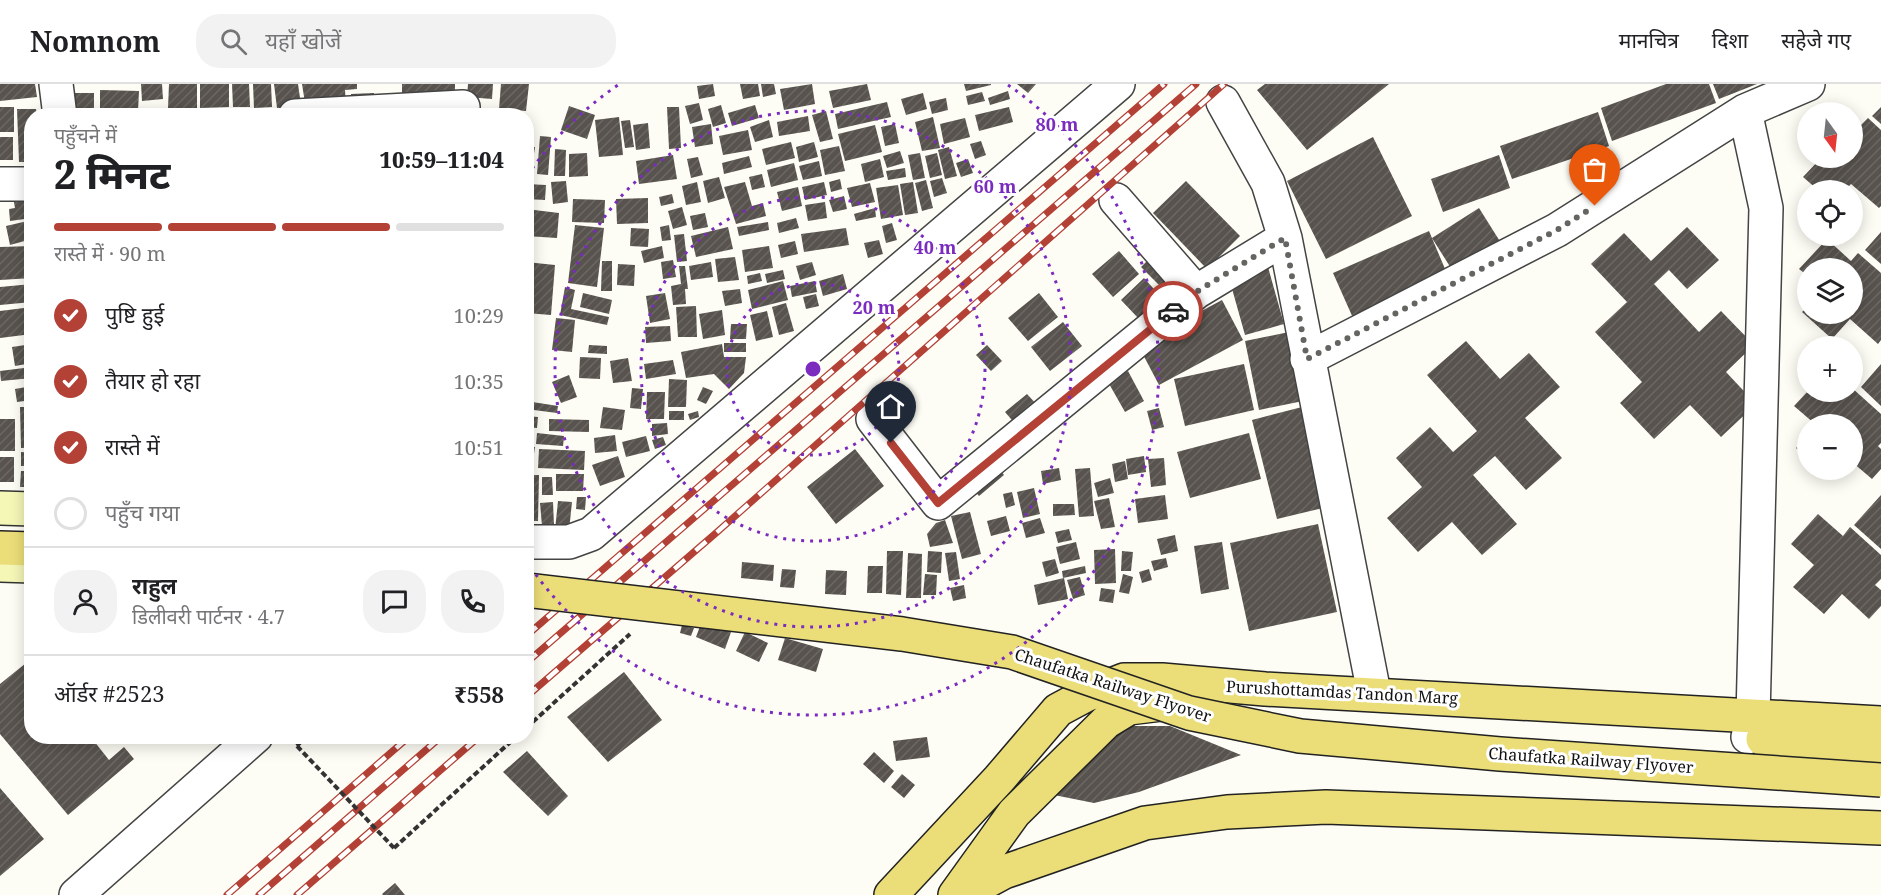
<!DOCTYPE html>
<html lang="hi">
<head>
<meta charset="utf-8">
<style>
	body { margin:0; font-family:"Noto Serif","Noto Sans Devanagari",serif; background:#f2f2f2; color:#202124; height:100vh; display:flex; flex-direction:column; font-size:22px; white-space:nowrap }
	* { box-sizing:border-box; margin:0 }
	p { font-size:20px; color:#757577 }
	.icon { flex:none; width:33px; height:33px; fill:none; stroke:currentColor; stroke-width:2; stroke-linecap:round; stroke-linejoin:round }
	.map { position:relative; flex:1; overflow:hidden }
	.details { position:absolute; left:24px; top:24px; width:510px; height:636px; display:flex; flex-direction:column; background:#fff; border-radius:24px; box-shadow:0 3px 15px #0003 }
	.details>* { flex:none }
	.needle { width:39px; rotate:165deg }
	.tools { position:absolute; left:1797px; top:18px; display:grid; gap:12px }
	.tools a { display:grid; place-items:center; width:66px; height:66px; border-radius:50%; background:#fff; box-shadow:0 3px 15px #0003; font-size:30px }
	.pin { position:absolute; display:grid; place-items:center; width:51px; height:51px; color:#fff; margin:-62px -26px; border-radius:50% 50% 50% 0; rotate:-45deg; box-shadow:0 0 6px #0007 }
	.pin .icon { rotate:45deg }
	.courier { position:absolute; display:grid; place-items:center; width:60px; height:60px; margin:-30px; border:4px solid #b34136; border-radius:50%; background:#fff; color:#222; box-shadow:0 2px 8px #0007 }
	.summary em { font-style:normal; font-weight:800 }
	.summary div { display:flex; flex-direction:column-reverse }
	.summary { display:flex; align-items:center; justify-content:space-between; height:102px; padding:0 30px }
	h1 { font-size:39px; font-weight:800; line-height:45px }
	.bar { display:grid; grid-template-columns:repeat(4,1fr); gap:9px 6px; align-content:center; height:72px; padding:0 30px }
	.bar i { height:8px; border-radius:4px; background:#e0e0e0 }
	.bar .on { background:#b34136 }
	.bar p { grid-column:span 4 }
	.line { display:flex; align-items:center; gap:15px; padding:0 30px; border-top:2px solid #e0e0e0 }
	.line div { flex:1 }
	.round { display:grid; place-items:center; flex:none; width:63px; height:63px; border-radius:24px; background:#f2f2f2 }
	ol { padding:0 30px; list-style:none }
	li { display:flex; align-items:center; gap:18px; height:66px }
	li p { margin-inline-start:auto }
	li .icon { padding:6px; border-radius:50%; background:#b34136; color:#fff; stroke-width:4 }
	li:last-child { color:#757577 }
	li i { width:33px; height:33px; border:3px solid #e0e0e0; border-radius:50% }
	header { display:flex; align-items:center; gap:36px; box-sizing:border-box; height:84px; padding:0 30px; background:#fff; border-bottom:2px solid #e0e0e0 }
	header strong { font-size:28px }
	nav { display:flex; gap:33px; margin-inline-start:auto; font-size:21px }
	.search { width:420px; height:54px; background:#f2f2f2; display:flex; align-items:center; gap:15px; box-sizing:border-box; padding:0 21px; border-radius:24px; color:#757577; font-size:22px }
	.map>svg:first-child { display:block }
</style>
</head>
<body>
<header>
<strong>Nomnom</strong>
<div class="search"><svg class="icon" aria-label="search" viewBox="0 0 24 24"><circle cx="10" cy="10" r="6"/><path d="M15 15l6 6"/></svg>यहाँ खोजें</div>
<nav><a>मानचित्र</a><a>दिशा</a><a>सहेजे गए</a></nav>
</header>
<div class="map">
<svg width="1881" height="811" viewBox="0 0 1881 811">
	<defs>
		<pattern id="building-hatch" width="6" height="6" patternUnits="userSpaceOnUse" patternTransform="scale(1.5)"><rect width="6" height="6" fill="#58534e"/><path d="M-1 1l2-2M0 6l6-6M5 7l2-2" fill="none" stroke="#6b6763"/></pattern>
	</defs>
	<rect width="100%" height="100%" fill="#fefdf5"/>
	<path fill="url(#building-hatch)" d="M0,0h35l2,13 -37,4z
		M141,0h21l1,15 -21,2z
		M169,0h28v24h-29z
		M200,0h29v23l-29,1z
		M232,0h17l1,23h-17z
		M253,0h18l1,23 -18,1z
		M274,0h24l3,21 -24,3z
		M302,0h55v5l-12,1 1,17 -40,2z
		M402,0h53v18l-53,-2z
		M468,0h25l-1,15 -25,-2z
		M501,0h28l-3,27 -27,-2z
		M713,0l2,12 -16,3 -2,-13z
		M740,0h18l2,12 -17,3z
		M761,0h13l2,10 -13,3z
		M812,0l3,20 -31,6 -4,-21z
		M867,0l4,16 -38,8 -4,-17z
		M964,0h27v1l-25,6z
		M1017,0h19l-8,9z
		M1265,0h124l-82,66 -50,-60z
		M1666,0h43l7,19 -104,38 -11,-33z
		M1713,0h44l-38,15z
		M100,6l39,1 -1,21h-38z
		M1008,7l2,8 -20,6 -2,-7z
		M982,8l3,9 -17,4 -2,-9z
		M55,9h39v18l-38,-1z
		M374,9v11h-23v-10z
		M923,9l4,16 -21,6 -5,-16z
		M946,14l2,12 -16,4 -3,-12z
		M887,18l4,15 -53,12 -3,-15z
		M1829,18l12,10h-21z
		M699,19l4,17 -13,4 -5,-18z
		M721,21l5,18 -13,4 -5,-18z
		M755,21l4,13 -27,8 -4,-13z
		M569,22l26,9 -8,24 -26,-9z
		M0,23h14v25h-14z
		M667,23h12l2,41 -12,1z
		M1009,23l4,15 -34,9 -4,-16z
		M1881,23v17l-9,-8z
		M17,25h19l1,7h-5v46h-13z
		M826,27l7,28 -13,3 -8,-27z
		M1598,28l11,34 -97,33 -12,-33z
		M808,32l2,15 -31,5 -2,-14z
		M619,33l4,38 -24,2 -4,-37z
		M933,33l7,31 -18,3 -7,-29z
		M965,34l5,19 -26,7 -4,-20z
		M1868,34l13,12v76l-2,2 -28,-24 -6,6h-27l-15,-13 18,-19h31v-35l6,5z
		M630,36l4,27 -9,1 -4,-27z
		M769,36l4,17 -18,5 -5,-15z
		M648,39l2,25 -14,2 -3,-25z
		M711,40l2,20 -18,3 -3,-20z
		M895,40l4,19 -14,3 -4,-19z
		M875,41l7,27 -37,9 -7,-27z
		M748,46l4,20 -29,5 -4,-19z
		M540,52l11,1 -3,38 -11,-1z
		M0,53h13v23h-13z
		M1373,53l39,79 -86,43 -39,-78z
		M981,57l5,14 -11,4 -5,-15z
		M791,58l4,16 -29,7 -4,-16z
		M814,58l4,15 -19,5 -3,-15z
		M526,62l9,1 -5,34h-4z
		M839,62l6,25 -20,4 -5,-25z
		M949,63l8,29 -12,3 -7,-29z
		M555,65l11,1 -1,26h-11z
		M900,67l4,12 -17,5 -4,-12z
		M587,69l1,23 -19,1v-23z
		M920,69l5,25 -12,2 -5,-25z
		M937,69l5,22 -12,3 -5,-22z
		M673,71l4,24 -38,5 -3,-23z
		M1499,71l11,33 -67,24 -12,-33z
		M749,72l3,11 -28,7 -2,-11z
		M698,73l5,18 -12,3 -4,-19z
		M880,75l4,18 -19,5 -4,-18z
		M968,75l5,14 -12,4 -5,-14z
		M819,77l3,15 -19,4 -4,-14z
		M794,79l4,17 -27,7 -4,-17z
		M905,84l1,9 -18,3 -2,-9z
		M762,90l3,13 -13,3 -3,-13z
		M719,93l6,21 -17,5 -5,-22z
		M942,94l5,15 -13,4 -4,-16z
		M840,95l2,10 -11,3 -2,-10z
		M926,96l7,28 -11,3 -7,-28z
		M566,97l2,21 -15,2 -2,-22z
		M1186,97l54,55 -33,33 -54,-56z
		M697,98l4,20 -15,3 -4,-19z
		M745,98l7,24 11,-3 3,13 -30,8 -12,-37z
		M824,98l3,13 -22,5 -3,-13z
		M913,98l5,31 -13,2 -5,-31z
		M870,99l5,19 -23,5 -5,-19z
		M526,100l20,1 -1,15 -19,-1z
		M898,101l5,30 -22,4 -5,-31z
		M798,103l4,19 -20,5 -5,-19z
		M32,110v24l-22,3 -1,-12 6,-1 -2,-11z
		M672,110l2,9 -13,3 -2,-9z
		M844,112l3,13 -14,3 -4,-12z
		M648,114v25l-31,1 -1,-25z
		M573,115l32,1 -1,23 -32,-1z
		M825,118l2,16 -19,3 -3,-16z
		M682,123l5,18 -14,4 -5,-18z
		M875,124l1,9 -20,4 -2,-7z
		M1479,124l22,35 -47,30 -22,-35z
		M526,125l33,4 -2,25 -31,-2z
		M705,129l3,14 -15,3 -3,-14z
		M796,134l3,10 -20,5 -2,-10z
		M32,136v19l-22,6 -4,-19z
		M768,138l1,8 -30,6 -2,-9z
		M892,139l5,17 -11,3 -4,-17z
		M575,141l29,3 -7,59 -29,-4z
		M669,141l2,15 -9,1 -2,-14z
		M728,143l5,22 -37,8 -5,-21z
		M1687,143l32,33 -32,29 -18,-19 -15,14 45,48 22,-21 33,34 -28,27 30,32 -35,33 -31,-32 -36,34 -34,-36 22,-21 -47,-50 32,-30 -36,-38 33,-31 27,28z
		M631,144l18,1 -1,18 -18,-1z
		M846,144l3,17 -45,7 -3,-18z
		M1429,147l19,45 -95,42 -20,-45z
		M1881,148v32l-16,-14z
		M684,150l3,27 -10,1 -3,-27z
		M1827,155l24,22 7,-8 23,20v67l-3,4 -28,-25 -18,20 -30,-27 6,-6v8h44v-46h-44v8l-9,-7z
		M879,156l4,14 -15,4 -4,-15z
		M795,157l3,13 -17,4 -3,-13z
		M32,162v32l-32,2v-33z
		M662,162l2,12 -20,5 -3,-12z
		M769,162l4,22 -28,4 -3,-22z
		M1119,167l20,23 -26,23 -21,-23z
		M1154,170l20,20 -13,13 -20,-20z
		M735,173l4,23 -21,2 -3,-23z
		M673,176l3,17 -13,2 -2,-17z
		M602,177h10v30h-11z
		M526,178l29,3 -4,50 -25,-2z
		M711,178l2,15 -22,3 -2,-14z
		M812,178l4,13 -16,5 -4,-14z
		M618,180l17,1 -1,21 -17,-1z
		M679,182h6l3,23h-3l1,15 -13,1 -2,-19 10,-2z
		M1268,183l16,57 -39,11 -16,-57z
		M783,186l2,9 -18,4 -2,-9z
		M760,189l2,8 -14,3 -1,-8z
		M843,190l4,15 -24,7 -4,-15z
		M1144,194l18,20 -23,21 -18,-19z
		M783,197l5,19 -36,9 -4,-19z
		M815,197l2,11 -25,5 -2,-11z
		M32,200v18l-32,3v-18z
		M565,203l10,3 -4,19 38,8 -2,8 -47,-10z
		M740,205l2,14 -17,3 -3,-15z
		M583,209l29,7 -3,14 -29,-7z
		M665,209l5,26 -20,4 -4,-27z
		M1039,209l19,24 -30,24 -20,-23z
		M816,210l3,12 -13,3 -3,-12z
		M1222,216l21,40 -84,45 -21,-40z
		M786,219l8,28 -15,4 -7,-28z
		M696,222l1,31h-19l-2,-30z
		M32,223v27l-32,4v-27z
		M722,226l3,25 -22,4 -4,-25z
		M767,227l6,26 -17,4 -6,-26z
		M556,234l19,2 -3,32 -20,-2z
		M1063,238l19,24 -32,25 -19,-24z
		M731,240h16l-1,15h-16z
		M670,242l1,15 -25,2 -1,-16z
		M1289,248l14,69 -44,9 -14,-69z
		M1466,257l34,38 29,-26 31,34 -35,31 37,40 -36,32 -31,-34 -22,19 44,49 -35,31 -30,-33 -34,30 -31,-34 35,-31 -26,-29 34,-31 23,25 24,-21 -50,-56z
		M724,259h22v9h-22z
		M32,260v19l-17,3 -3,-19z
		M722,260l2,13h22l-2,16 -15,16 -15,-15 -28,4 -5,-26z
		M589,261l18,1v8l-19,-1z
		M987,261l15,16 -11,10 -15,-16z
		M580,273l21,1 -1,21 -21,-1z
		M628,274l4,23 -19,2 -3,-22z
		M673,276l3,14 -30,5 -2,-15z
		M1244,280l10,46 -69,16 -11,-47z
		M1881,280v42l-20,-19z
		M32,283v11l-31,3 -1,-10z
		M1128,287l16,30 -19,11 -17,-30z
		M569,291l8,22 -16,6 -9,-21z
		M669,295l18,1 -1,27h-18z
		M32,302v14l-15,2 -2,-13z
		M703,303l10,4 -7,13 -9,-4z
		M632,304l11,1 -2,20 -11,-1z
		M1852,304l29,26v29l-3,3 3,3v20l-9,10 -20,-17v-38h-37l-21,-18 13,-14h32l6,5z
		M647,308h18l-1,27h-18z
		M1027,310l12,13 -22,19 -12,-14z
		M526,317l32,5 -1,7 -31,-4z
		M20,323h12v41h-11z
		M603,323l22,3 -3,20 -22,-2z
		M1302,323l25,100 -50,12 -25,-99z
		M1159,324l5,19 -12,3 -5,-19z
		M669,327h15v9h-15z
		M698,327l1,6 -9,3 -2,-6z
		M526,332l12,1 -1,11 -11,-1z
		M0,335h15v32h-15z
		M549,335l40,1v12l-40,-1z
		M667,339l1,11 -16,2v-12z
		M537,349l27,3 -1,10 -27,-2z
		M1249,349l12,46 -71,19 -13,-46z
		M615,351l2,16 -22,2 -1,-15z
		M646,352l4,15 -24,6 -4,-15z
		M1808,352v22l-12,-10z
		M663,353l3,8 -11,4 -3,-9z
		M526,362l9,1 -3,20 -6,-1z
		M539,365l46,2 -1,19 -46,-2z
		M855,365l29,37 -48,38 -29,-37z
		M21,368l11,1v13h-11z
		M618,372l7,21 -25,9 -8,-21z
		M1144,372l2,16 -18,3 -2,-16z
		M0,373h14v25h-14z
		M1164,374l2,27 -15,2 -3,-28z
		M1125,377l3,18 -13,3 -3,-18z
		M998,383l6,8 -25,21 -7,-8z
		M1059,384l2,12 -18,4 -2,-13z
		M1090,384l4,48 -15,1 -4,-48z
		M21,387h11v16h-12z
		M556,390h28l-1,17h-27z
		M527,391h12l-1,46h-12z
		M542,393h10l1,18h-11z
		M1110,394l4,15 -16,4 -4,-14z
		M1034,404l6,26 -17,4 -6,-26z
		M1012,408l3,13 -9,3 -3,-14z
		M1165,411l3,24 -30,4 -3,-24z
		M1881,411v54l-27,-24z
		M577,413h9l-1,13 -9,-1z
		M1109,414l6,29 -14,2 -7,-28z
		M558,417l14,1 -3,29 -14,-1z
		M553,418l1,23 -12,1 -2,-23z
		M1053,420h21l1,11 -22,1z
		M970,428l11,42 -19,5 -11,-43z
		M1818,430l25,22 7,-9 31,28v24l-6,6 6,5v16l-12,13 -27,-25 -18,20 -31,-27 21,-22 -23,-21z
		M1006,432l4,15 -19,5 -4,-15z
		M1040,434l5,15 -19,5 -4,-15z
		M945,436l8,23 -23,4 -3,-13 9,-11z
		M1318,440l19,88 -88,19 -19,-88z
		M1069,445l3,11 -14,3 -3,-11z
		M1175,451l3,16 -17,4 -4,-16z
		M1076,458l4,17 -20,5 -4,-17z
		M1222,458l7,47 -28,5 -7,-48z
		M1115,465l1,34 -21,1 -1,-34z
		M887,467h16l-2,44 -15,-1z
		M928,467l14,1 -1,21 -14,-1z
		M1122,467l11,1 -2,19h-10z
		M956,468l4,27 -11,2 -4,-28z
		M908,469l14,1 -1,44h-15z
		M1166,474l2,9 -14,4 -3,-10z
		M1055,475l4,14 -13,4 -4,-15z
		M742,478l32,3 -1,16 -32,-3z
		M868,482h15l-1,27h-15z
		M1085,482l1,7 -23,5 -1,-7z
		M782,485l14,1 -2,18 -14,-1z
		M1149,485l3,11 -10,3 -3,-11z
		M826,486l21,1 -1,24 -21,-1z
		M925,490l12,1 -1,20h-13z
		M1123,490l10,3 -4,17 -10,-2z
		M1080,493l5,18 -12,4 -6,-19z
		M1064,494l4,21 -30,6 -4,-20z
		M964,501l2,13 -13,3 -3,-13z
		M1101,504l14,2 -2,13 -14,-2z
		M702,537l29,11 -6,17 -29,-12z
		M682,541l12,3 -3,8 -11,-3z
		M745,548l23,11 -9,19 -23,-11z
		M785,554l38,11 -7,23 -38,-12z
		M26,579l6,7v66h58l19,24 15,-13 10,12 -66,56 -68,-81v-50z
		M624,588l38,48 -54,42 -41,-45z
		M1113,642h57l71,29 -102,37 -45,11 -45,-9z
		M927,653l3,20 -34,4 -3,-20z
		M527,667l41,45 -20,20 -45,-44z
		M874,668l20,19 -10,12 -21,-19z
		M902,690l13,11 -11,13 -13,-11z
		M0,704l44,51 -44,37z
		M395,799l10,12h-22l-1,-1z"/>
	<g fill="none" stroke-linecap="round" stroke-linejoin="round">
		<g stroke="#444" stroke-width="36">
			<path id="street" d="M56,0l4,32
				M1223,18l45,81 17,55
				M1745,27l21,97 -13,508 -5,21
				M295,32l168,-9
				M0,100h32
				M1116,116l80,92
				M1307,275l250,-129 188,-119 63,-27
				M873,335l65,84 258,-211 89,-54 89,455
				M526,458h43l22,-8 527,-450
				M76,811l180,-159"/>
		</g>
		<g stroke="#333" stroke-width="36">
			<path id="secondary" d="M0,424l32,1
				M0,481l32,1"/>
		</g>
		<g stroke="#222" stroke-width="36">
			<path id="primary" d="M0,464l32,1
				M1763,655l118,9
				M891,811l108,-116 59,-69 28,-15 38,-15h38l103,9 616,34
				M955,811l59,-82 92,-91 23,-14 41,-5
				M961,811l43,-23 141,-49 82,-11 99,-5 555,21"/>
		</g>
		<path stroke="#333" stroke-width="4" stroke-dasharray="6 3" stroke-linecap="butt" d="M526,644l104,-94
			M297,662l9,-10
			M394,764l123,-112"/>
		<use href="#street" stroke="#fff" stroke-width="33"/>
		<use href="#secondary" stroke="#f5f7b7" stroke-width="33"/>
		<use href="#primary" stroke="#ebde79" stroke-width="33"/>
		<g stroke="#b34136" stroke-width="7">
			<path id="rail" d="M526,552l638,-552
				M526,579l670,-579
				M526,613l190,-164 508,-449
				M227,811l183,-159
				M259,811l183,-159
				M297,811l183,-159"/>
		</g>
		<use href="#rail" stroke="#fff" stroke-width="4.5" stroke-dasharray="14" stroke-linecap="butt"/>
		<g stroke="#222" stroke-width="36" stroke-linecap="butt">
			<path id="primary-bridge" d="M526,506l376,44 110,18 177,61 111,23 200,18 381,26"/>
		</g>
		<path stroke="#333" stroke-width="4" stroke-dasharray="6 3" stroke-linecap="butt" d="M297,662l97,102"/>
		<use href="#primary-bridge" stroke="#ebde79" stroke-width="33"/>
	</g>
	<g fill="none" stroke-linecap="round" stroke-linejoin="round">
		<path stroke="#646461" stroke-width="6" stroke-dasharray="0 10.8" d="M1173,227l23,-19 89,-54 22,121 250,-129 38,-24"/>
		<path stroke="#b34136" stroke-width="8" d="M891,359l47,60 235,-192"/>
	</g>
	<g fill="none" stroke="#7b2cbf" stroke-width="3" stroke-dasharray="3 6">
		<circle cx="813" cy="285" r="86"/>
		<circle cx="813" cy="285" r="172"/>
		<circle cx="813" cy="285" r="258"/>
		<path d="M527 92A345 345 0 0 1 618 1M1008 1A345 345 0 1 1 527 478"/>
	</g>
	<g text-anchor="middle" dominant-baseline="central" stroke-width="6" stroke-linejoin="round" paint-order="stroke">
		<g font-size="16" fill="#111" stroke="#fff">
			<text transform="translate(1113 601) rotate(18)">Chaufatka Railway Flyover</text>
			<text transform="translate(1342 608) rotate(3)">Purushottamdas Tandon Marg</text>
			<text transform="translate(1591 676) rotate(4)">Chaufatka Railway Flyover</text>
		</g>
	</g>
	<circle cx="813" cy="285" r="9" fill="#7b2cbf" stroke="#fff" stroke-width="3"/>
	<g font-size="18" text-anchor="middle" font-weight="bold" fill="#7b2cbf" stroke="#fff" stroke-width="6" stroke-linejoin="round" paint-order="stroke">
		<text x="1057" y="47">80 m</text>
		<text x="995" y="109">60 m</text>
		<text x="935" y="170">40 m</text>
		<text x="874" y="230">20 m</text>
	</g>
</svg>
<div class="tools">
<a><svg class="needle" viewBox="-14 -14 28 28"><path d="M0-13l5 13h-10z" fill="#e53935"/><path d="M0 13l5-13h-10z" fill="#757577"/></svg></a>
<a><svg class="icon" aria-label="locate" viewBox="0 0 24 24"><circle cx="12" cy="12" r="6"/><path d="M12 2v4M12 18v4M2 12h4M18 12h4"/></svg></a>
<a><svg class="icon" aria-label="layers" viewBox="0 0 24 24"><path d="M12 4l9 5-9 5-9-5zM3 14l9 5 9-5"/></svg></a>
<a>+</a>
<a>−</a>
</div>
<div class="pin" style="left:1595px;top:122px;background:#ea580c"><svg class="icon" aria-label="bag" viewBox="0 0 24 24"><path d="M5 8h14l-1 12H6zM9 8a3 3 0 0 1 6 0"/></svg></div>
<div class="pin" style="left:891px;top:359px;background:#1f2937"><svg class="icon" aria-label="home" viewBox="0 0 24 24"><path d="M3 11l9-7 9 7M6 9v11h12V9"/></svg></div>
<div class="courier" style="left:1173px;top:227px"><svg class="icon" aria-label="car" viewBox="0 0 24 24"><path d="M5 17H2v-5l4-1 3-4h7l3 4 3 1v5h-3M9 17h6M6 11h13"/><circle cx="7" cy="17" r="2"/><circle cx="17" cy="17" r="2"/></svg></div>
<section class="details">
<div class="summary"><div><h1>2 मिनट</h1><p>पहुँचने में</p></div><em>10:59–11:04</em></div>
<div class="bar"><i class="on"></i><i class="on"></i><i class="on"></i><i></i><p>रास्ते में · 90 m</p></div>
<ol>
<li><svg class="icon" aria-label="check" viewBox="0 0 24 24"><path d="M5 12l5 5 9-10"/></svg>पुष्टि हुई<p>10:29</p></li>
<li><svg class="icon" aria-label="check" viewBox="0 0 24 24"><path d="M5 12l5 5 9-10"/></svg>तैयार हो रहा<p>10:35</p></li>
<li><svg class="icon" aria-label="check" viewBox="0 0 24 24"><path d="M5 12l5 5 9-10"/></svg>रास्ते में<p>10:51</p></li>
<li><i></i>पहुँच गया</li>
</ol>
<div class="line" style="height:108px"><a class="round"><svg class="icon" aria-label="person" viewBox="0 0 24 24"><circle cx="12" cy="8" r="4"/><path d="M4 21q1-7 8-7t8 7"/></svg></a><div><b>राहुल</b><p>डिलीवरी पार्टनर · 4.7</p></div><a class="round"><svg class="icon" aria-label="chat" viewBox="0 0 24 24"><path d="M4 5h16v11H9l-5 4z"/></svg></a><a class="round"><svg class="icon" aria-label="phone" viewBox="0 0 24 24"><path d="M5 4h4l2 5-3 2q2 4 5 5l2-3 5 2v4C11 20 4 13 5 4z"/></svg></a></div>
<div class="line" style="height:78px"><div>ऑर्डर #2523</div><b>₹558</b></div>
</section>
</div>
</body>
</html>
